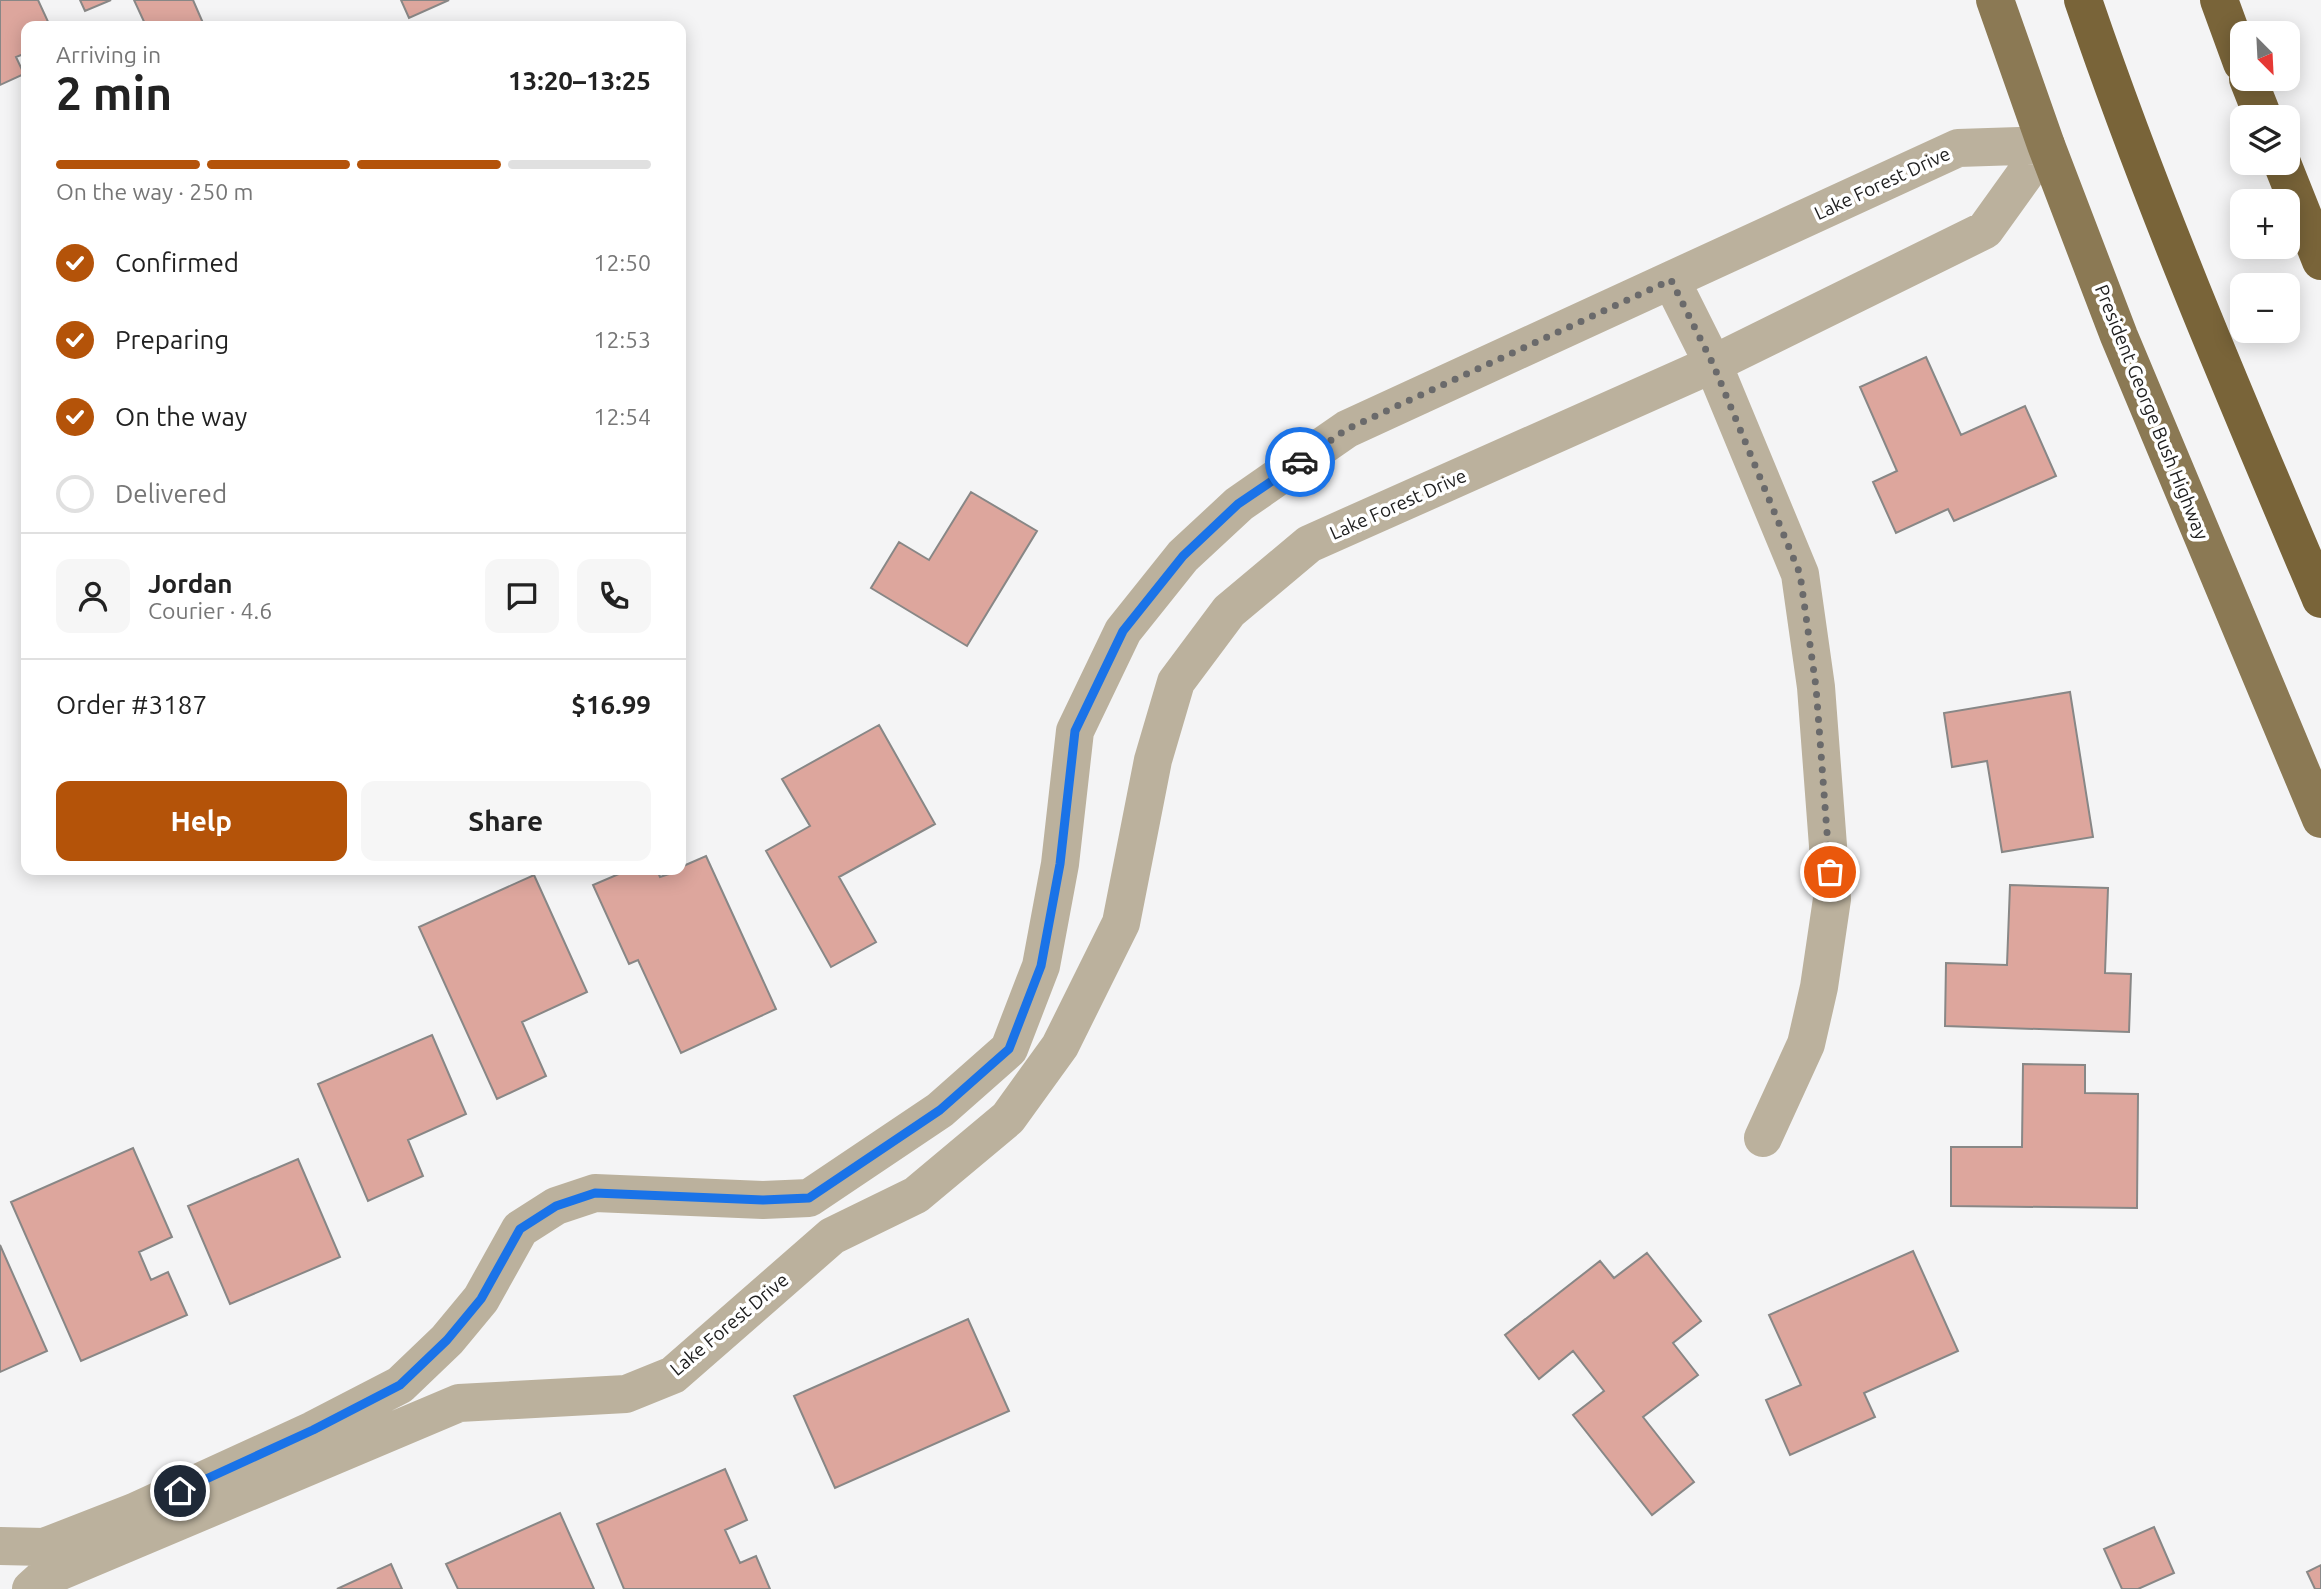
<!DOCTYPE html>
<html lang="en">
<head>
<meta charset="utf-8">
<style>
	body { margin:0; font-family:Ubuntu,sans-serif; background:#f6f6f6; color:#222; height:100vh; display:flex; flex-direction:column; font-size:26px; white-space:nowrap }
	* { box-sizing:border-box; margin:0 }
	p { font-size:23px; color:#767676 }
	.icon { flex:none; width:38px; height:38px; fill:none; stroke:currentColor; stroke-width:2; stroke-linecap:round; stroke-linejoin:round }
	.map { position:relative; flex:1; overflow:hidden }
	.drawer { position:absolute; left:21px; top:21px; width:665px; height:854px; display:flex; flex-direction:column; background:#fff; border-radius:14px; box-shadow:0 4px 18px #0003 }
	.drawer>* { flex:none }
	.needle { width:46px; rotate:156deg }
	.buttons { position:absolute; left:2230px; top:21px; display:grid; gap:14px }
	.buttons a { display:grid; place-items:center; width:70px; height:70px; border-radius:14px; background:#fff; box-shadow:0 4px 18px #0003; font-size:35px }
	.pin { position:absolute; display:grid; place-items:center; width:60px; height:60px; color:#fff; margin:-30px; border:4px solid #fff; border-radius:50%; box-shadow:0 2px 7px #0007 }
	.courier { position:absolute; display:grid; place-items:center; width:70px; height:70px; margin:-35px; border:5px solid #1a73e8; border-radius:50%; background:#fff; color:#222; box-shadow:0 2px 9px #0007 }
	.head em { font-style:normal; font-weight:600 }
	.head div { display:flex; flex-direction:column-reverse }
	.head { display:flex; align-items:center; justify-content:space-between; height:119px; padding:0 35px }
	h1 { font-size:46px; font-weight:600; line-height:52px }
	.bar { display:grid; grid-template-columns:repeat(4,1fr); gap:10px 7px; align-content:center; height:84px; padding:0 35px }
	.bar i { height:9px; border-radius:5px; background:#e0e0e0 }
	.bar .active { background:#b45309 }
	.bar p { grid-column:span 4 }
	.line { display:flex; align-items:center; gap:18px; padding:0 35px; border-top:2px solid #e0e0e0 }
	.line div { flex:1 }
	.round { display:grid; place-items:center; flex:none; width:74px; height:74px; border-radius:14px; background:#f6f6f6 }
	ol { padding:0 35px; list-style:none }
	li { display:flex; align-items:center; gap:21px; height:77px }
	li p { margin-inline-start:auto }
	li .icon { padding:7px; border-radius:50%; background:#b45309; color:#fff; stroke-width:4 }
	li:last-child { color:#767676 }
	li i { width:38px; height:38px; border:4px solid #e0e0e0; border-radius:50% }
	.primary-button { display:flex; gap:14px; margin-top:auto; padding:14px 35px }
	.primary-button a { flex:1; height:80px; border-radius:14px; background:#b45309; color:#fff; font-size:28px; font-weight:600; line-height:80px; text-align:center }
	.primary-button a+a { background:#f6f6f6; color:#222 }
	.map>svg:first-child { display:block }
</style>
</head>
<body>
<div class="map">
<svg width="2321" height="1589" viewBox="0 0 2321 1589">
	<rect width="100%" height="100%" fill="#f4f4f5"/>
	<path fill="#dda69d" stroke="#888786" stroke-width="2" d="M0,0h38l12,26h-24v27l-10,4 8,17 -24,11z
		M80,0h31l-26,11z
		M134,0h59l10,23 -8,3h-49z
		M401,0h48l-40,18z
		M1926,357l35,78 64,-29 31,70 -102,45 -6,-12 -52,24 -23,-51 24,-11 -37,-84z
		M971,492l66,39 -70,115 -96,-58 28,-46 30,18z
		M2070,692l23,145 -91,15 -15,-91 -35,6 -8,-54z
		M879,725l56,99 -96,53 37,65 -45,25 -65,-116 44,-25 -28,-47z
		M706,856l70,153 -95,44 -43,-93 -9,4 -36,-79 35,-15h29l3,7 21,-7v-3z
		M534,875l53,117 -65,30 24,54 -49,23 -78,-172z
		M2010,885l98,3 -3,85 26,1 -2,58 -184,-6 1,-63 61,2z
		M432,1035l34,79 -58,26 15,36 -55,25 -50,-117z
		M2023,1064l62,1v28l53,1 -1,114 -186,-2v-59h71z
		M133,1148l39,89 -33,15 12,28 17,-8 19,43 -106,46 -70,-159z
		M298,1159l42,98 -110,47 -42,-98z
		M0,1245l47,106 -47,21z
		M1913,1251l45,100 -94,42 11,24 -85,38 -24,-55 35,-15 -32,-70z
		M1647,1253l54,68 -28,22 25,32 -55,42 51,65 -42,33 -79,-100 31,-24 -31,-40 -34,28 -34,-44 95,-74 14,17z
		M968,1319l41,92 -174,77 -41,-92z
		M725,1469l22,51 -22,10 15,33 16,-7 14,33h-146l-27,-65z
		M560,1513l34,76h-136l-12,-25z
		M2154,1527l20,46 -36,16h-16l-18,-40z
		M391,1564l11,25h-65z
		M2321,1565v24h-6l-8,-17z"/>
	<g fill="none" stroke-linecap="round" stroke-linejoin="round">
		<path stroke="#bbb19d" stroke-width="38" d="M1671,280l42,84 87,210 16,113 16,212 -13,88 -13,57 -43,94
			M0,1546l44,1 90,-35 179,-82 87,-45 47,-45 34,-41 39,-70 36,-23 39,-13 168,7 46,-2 131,-88 69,-61 32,-83 19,-102 15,-133 48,-100 60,-75 56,-52 108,-75 611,-281 88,-3
			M31,1589l11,-10 417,-176 167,-9 47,-19 159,-139 84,-41 92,-77 52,-72 61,-123 32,-163 23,-78 53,-71 80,-67 404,-180 272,-134 61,-85"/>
		<path stroke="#8b7954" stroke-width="38" d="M1995,0l51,145 73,191 202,483"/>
		<path stroke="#796439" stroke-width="38" d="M2083,0c69,203 154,401 238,599
			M2219,0l23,63
			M2248,79l15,38
			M2282,163l39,98"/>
	</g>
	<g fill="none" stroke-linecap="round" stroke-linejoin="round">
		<path stroke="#6a6a6b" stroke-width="7" stroke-dasharray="0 12.6" d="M1300,462l47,-33 324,-149 42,84 87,210 16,113 14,185"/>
		<path stroke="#1a73e8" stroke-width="9" d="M180,1491l133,-61 87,-45 47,-45 34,-41 39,-70 36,-23 39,-13 168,7 46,-2 131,-88 69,-61 32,-83 19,-102 15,-133 48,-100 60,-75 55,-52 62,-42"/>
	</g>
	<g text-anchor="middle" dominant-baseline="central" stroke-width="7" stroke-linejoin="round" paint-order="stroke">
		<g font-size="19" fill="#202020" stroke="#fff">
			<text transform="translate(1882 183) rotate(-25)">Lake Forest Drive</text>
			<text transform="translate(2152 412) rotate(68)">President George Bush Highway</text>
			<text transform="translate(1398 504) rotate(-24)">Lake Forest Drive</text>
			<text transform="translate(729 1324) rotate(-40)">Lake Forest Drive</text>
		</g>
	</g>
</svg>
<div class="buttons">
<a><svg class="needle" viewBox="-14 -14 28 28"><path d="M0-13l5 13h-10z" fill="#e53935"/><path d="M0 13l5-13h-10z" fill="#767676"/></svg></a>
<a><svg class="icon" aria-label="layers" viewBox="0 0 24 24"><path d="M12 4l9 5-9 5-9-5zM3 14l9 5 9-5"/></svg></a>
<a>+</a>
<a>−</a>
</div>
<div class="pin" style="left:1830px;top:872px;background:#ea580c"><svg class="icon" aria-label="bag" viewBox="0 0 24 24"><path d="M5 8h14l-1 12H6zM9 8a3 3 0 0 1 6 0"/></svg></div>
<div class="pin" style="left:180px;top:1491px;background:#1f2937"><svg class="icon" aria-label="home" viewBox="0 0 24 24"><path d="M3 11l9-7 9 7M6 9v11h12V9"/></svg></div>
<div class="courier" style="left:1300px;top:462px"><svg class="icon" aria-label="car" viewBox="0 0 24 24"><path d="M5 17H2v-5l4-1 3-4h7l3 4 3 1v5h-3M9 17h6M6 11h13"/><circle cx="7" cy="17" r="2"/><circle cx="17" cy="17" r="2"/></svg></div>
<section class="drawer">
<div class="head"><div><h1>2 min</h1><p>Arriving in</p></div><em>13:20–13:25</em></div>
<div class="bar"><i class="active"></i><i class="active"></i><i class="active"></i><i></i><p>On the way · 250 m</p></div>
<ol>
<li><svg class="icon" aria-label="check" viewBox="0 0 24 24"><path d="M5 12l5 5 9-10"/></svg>Confirmed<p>12:50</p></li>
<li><svg class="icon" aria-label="check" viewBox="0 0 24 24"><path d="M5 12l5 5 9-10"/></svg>Preparing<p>12:53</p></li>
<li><svg class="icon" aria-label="check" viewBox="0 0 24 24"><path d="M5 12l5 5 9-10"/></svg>On the way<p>12:54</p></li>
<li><i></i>Delivered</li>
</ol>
<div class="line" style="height:126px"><a class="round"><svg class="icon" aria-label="person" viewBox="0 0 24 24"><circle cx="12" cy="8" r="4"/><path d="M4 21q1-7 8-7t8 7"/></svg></a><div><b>Jordan</b><p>Courier · 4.6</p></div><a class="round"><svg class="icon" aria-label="chat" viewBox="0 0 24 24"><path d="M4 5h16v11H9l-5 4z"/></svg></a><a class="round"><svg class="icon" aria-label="phone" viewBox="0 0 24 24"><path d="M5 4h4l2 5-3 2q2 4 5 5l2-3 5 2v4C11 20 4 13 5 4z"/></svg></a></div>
<div class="line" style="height:91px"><div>Order #3187</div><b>$16.99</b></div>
<div class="primary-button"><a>Help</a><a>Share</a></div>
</section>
</div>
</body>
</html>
